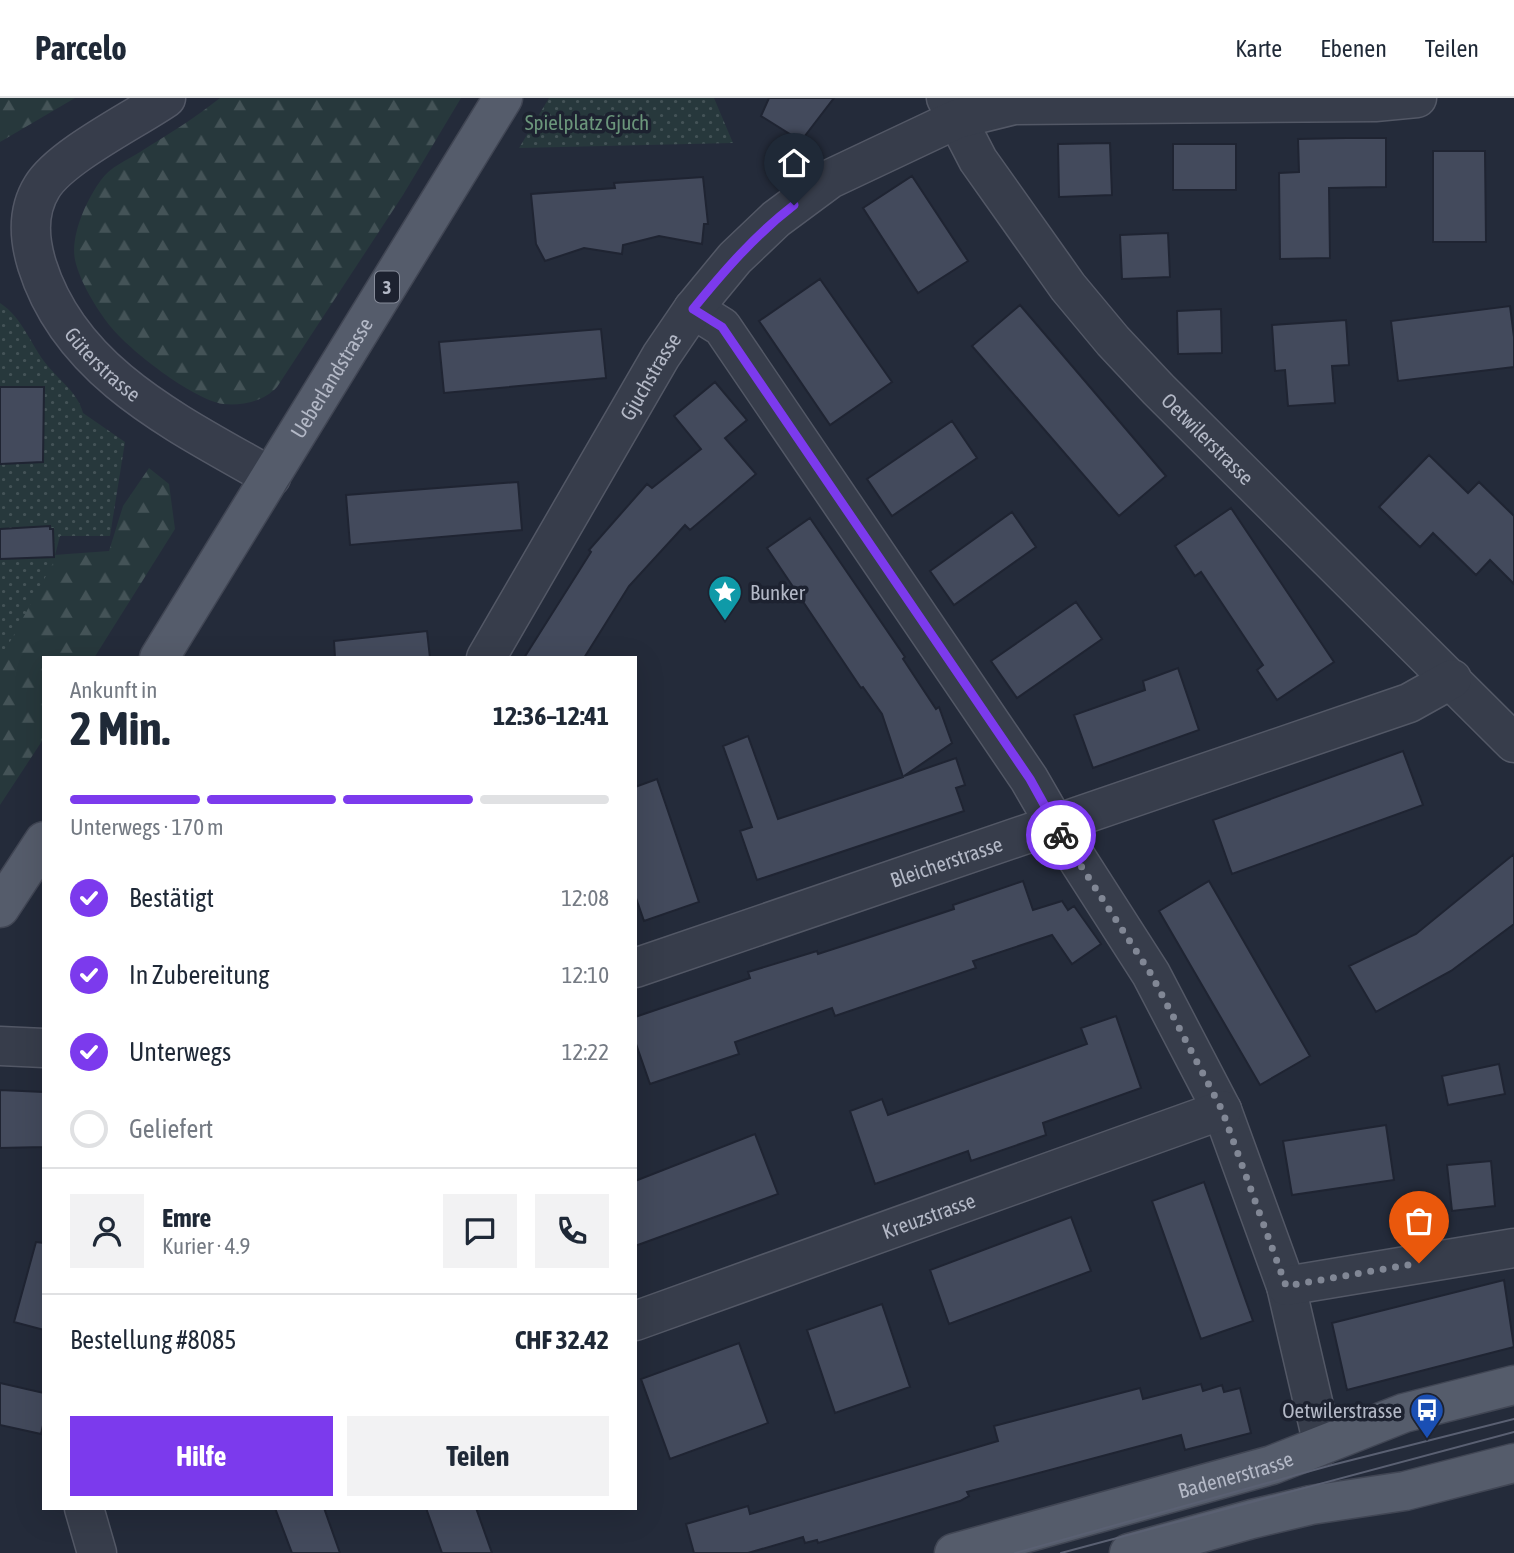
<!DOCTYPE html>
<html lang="de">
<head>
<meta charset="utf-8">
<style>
	body { margin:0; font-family:"Asap Condensed",sans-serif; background:#f2f2f3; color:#1f2937; height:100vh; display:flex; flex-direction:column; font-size:26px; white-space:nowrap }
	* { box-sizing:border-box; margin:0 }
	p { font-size:23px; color:#747a83 }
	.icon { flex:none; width:38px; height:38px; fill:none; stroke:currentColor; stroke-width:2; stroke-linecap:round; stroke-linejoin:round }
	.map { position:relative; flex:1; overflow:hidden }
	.drawer { position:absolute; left:42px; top:558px; width:595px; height:854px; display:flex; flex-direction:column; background:#fff; border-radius:0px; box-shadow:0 7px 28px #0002 }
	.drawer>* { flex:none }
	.pin { position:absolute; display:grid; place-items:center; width:60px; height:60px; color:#fff; margin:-72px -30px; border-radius:50% 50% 50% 0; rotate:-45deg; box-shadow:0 0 7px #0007 }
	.pin .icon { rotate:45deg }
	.courier { position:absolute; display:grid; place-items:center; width:70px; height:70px; margin:-35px; border:5px solid #7c3aed; border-radius:50%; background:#fff; color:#222; box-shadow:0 2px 9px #0007 }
	.overview em { font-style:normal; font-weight:700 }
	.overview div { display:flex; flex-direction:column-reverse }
	.overview { display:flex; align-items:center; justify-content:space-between; height:119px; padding:0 28px }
	h1 { font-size:46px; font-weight:700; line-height:52px }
	.bar { display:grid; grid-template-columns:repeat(4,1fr); gap:10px 7px; align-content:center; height:84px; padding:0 28px }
	.bar i { height:9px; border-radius:5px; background:#e0e1e3 }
	.bar .active { background:#7c3aed }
	.bar p { grid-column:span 4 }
	.line { display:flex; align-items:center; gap:18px; padding:0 28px; border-top:2px solid #e0e1e3 }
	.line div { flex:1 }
	.round { display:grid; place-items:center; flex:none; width:74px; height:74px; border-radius:0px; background:#f2f2f3 }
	ol { padding:0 28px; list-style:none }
	li { display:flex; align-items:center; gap:21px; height:77px }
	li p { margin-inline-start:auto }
	li .icon { padding:7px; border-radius:50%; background:#7c3aed; color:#fff; stroke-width:4 }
	li:last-child { color:#747a83 }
	li i { width:38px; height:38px; border:4px solid #e0e1e3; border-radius:50% }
	.action { display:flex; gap:14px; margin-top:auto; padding:14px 28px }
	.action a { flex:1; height:80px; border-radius:0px; background:#7c3aed; color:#fff; font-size:28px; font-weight:700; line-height:80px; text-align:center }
	.action a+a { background:#f2f2f3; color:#1f2937 }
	header { display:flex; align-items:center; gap:42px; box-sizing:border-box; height:98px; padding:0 35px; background:#fff; border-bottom:2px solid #e0e1e3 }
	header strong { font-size:33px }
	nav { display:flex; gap:38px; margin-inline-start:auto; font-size:24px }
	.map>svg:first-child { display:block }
</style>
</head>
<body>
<header>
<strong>Parcelo</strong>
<nav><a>Karte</a><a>Ebenen</a><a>Teilen</a></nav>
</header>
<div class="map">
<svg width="1514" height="1455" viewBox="0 0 1514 1455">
	<defs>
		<pattern id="forest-firs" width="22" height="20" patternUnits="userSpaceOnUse" patternTransform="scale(1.75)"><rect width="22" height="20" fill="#27383c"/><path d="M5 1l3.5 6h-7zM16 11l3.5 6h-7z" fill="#445357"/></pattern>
		<pattern id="park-dots" width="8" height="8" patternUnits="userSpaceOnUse" patternTransform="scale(1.75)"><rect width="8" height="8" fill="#27383c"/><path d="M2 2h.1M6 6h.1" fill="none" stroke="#445357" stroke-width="1.8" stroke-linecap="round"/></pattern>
	</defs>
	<rect width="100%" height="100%" fill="#242b3a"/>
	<path fill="url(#forest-firs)" d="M0,0h75l-75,44z
		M220,0h241l-58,97 -126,192c-13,14 -34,19 -54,17 -31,-5 -94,-54 -113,-78 -14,-18 -30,-44 -35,-66 -5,-25 12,-61 26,-80 9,-13 26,-20 39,-28 27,-17 55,-34 80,-54z
		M149,370l20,16 6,45 -81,129h-50v80l-44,67v-158l40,-91 69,-5 14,-45z"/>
	<path fill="url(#park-dots)" d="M549,0h165l19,45 -214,5z
		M0,205c23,15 30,41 47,62 13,16 31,28 36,48l42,29 -15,94h-50l-7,27 -53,97z"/>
	<path fill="#434a5c" stroke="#1f2432" stroke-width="2" d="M769,0h65l-33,43 -40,-25z
		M1346,40h40v49l-57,1 1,70 -50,1 -1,-86 20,-1 -1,-33z
		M1110,45l2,52 -53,2 -1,-53z
		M1173,46h63v46h-63z
		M1433,53h52l1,91h-53z
		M912,78l56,85 -50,32 -55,-85z
		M703,79l5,47h-4l-2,20 -43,-8 -36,9 -1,9 -38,-6 -39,13 -9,-17 -5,-50 84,-6 -1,-5z
		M1168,135l2,44 -48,2 -2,-44z
		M820,181l72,103 -62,43 -71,-104z
		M1020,207l146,171 -47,40 -147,-170z
		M1510,208l4,31v30l-116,14 -7,-60z
		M1221,211l1,44 -44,1 -1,-43z
		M1346,222l3,45 -17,1 3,37 -47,3 -3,-36 -10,1 -3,-46z
		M601,231l5,49 -162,15 -5,-51z
		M715,284l32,38 -22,18 31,36 -66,56 -5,-5 -56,61 -45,72h-60l67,-106 -2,-2 58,-66 5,4 49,-39 -27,-33z
		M0,289h44l-1,75 -43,2z
		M952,323l25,37 -85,58 -25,-37z
		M1429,357l39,38 11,-11 35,34v68l-24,-24 -14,15 -43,-42 -13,14 -41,-40z
		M518,384l4,48 -172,15 -4,-50z
		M1231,410l103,154 -57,38 -20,-30 6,-5 -62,-93 -6,4 -20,-30z
		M1012,414l24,35 -82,58 -24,-34z
		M810,420l95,139 -2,2 33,50 3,-2 13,36 -48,33 52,-18 9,27 -9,3 8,23 -207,69 -17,-49 12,-4 -29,-81 25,-10 30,83 125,-42 -21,-63 -19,-27 -2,1 -94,-140z
		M50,428v3h3l1,28 -54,2v-30z
		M1076,504l26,37 -85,59 -26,-37z
		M427,533l3,27h-95l-1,-17z
		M1178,570l21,62 -106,38 -19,-53 71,-25 -2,-9z
		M1403,653l20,54 -191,69 -19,-54z
		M657,681l42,123 -55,19 -9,-26v-108z
		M1514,756v70l-63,47 -75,41 -27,-46 67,-32z
		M1023,783l10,29 29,-9 6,9 6,-4 27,38 -29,20 -20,-29 -79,26 3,7 -141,48 -3,-8 -97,34 4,12 -89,30 -15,-43v-24l115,-39 -2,-6 69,-21 1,3 40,-13 96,-32 -1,-4z
		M1209,783l101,175 -50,29 -101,-174z
		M1116,918l25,72 -98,35 3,12 -75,26 -3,-10 -93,33 -25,-73 32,-12 6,16 199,-71 -6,-16z
		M1499,966l6,30 -57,11 -6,-29z
		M0,992l44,2v55l-44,1z
		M1386,1027l8,55 -102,15 -9,-54z
		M755,1036l23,60 -143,52v-65z
		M1491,1063l4,45 -43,5 -5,-46z
		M1204,1084l49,139 -52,18 -49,-138z
		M1071,1119l20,54 -142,53 -19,-54z
		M36,1144l8,1v87l-30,-8z
		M1504,1182l10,67 -167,43 -15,-67z
		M882,1206l28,83 -75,26 -28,-83z
		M739,1245l29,80 -98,36 -29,-80z
		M0,1285l44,10v28l-3,13 -41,-9z
		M1201,1286l2,7 19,-6 2,7 16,-4 11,45 -66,17 -4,-15 -214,57 2,4 -9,5 -142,42 -1,-3 -12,3 -2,-6 -55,16h-54l-8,-29 62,-18 2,8 248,-73 -4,-15 146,-38 3,11z
		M275,1410h49l16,45h-48z
		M426,1410h50l16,45h-50z"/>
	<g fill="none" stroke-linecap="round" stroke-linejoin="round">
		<g stroke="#535866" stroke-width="41">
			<g id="minor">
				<path id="s1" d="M166,0c-32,22 -105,58 -124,89 -15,24 -13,52 -5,78 34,109 142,159 234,212"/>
				<path id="s2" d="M946,0l32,62 90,127 45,54 45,48 356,354"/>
				<path d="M693,211l29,18 307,452 26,45 96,150 71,136 64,176 37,159"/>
				<path id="s3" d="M486,560l175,-302 32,-47 42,-51 41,-39 54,-40 127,-60 57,-14 361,-3 42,-4"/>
				<path id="s4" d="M635,870l774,-265 43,-24"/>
				<path d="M0,948l44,2"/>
				<path d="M1286,1188l228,-38"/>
				<path id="s5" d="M635,1223l587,-211"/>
				<path d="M84,1410l13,45"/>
			</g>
		</g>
		<g stroke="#414654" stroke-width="41">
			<g id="major">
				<path id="s6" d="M159,560l344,-560"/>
				<path d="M0,810l44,-67"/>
				<path id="s7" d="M954,1455l318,-88 132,-52 110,-28"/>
				<path d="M1129,1455l123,-34 59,-14 94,-14 109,-28"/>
			</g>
		</g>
		<use href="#minor" stroke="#373d4b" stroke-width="38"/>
		<use href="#major" stroke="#555c6b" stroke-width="38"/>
		<path stroke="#5a6072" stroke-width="2" d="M1015,1455l317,-88 182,-46
			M1061,1455l453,-121"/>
	</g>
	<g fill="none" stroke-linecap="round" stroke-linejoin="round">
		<path stroke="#818795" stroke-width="7" stroke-dasharray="0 12.6" d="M1061,737l90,139 71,136 64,176 133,-23"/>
		<path stroke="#7c3aed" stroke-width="9" d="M794,107c-39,30 -70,66 -101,104l29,18 308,452 31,56"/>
	</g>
	<defs>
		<g id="sight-pin" transform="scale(1.75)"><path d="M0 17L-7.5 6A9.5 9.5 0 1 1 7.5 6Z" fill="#0f9aa8" stroke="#1d2230"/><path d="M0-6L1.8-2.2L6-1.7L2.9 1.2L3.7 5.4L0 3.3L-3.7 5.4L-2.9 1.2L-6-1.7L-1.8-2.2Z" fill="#fff"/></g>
		<g id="bus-pin" transform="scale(1.75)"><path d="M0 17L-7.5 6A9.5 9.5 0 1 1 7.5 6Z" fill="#1a4fb4" stroke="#1d2230"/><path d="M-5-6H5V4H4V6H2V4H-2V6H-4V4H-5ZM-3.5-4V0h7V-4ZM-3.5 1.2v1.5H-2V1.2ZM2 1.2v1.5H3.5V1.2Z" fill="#fff"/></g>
	</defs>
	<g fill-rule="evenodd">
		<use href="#sight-pin" x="725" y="494"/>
		<use href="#bus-pin" x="1427" y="1312"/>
	</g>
	<g text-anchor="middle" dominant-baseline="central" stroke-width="7" stroke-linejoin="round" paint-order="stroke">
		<rect fill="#1d2230" stroke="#868b99" stroke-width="2" x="375" y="173.5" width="24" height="31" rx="5"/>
		<g font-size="19" font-weight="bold" fill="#b3b8c6">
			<text x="387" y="189">3</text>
		</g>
		<g font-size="21" fill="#6b967b" stroke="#1d2230">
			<text x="587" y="24">Spielplatz Gjuch</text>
		</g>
		<g font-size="21" fill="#b3b8c6" stroke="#1d2230">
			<text stroke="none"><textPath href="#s1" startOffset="355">Güterstrasse</textPath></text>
			<text stroke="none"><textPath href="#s3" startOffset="326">Gjuchstrasse</textPath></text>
			<text stroke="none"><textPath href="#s6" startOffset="329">Ueberlandstrasse</textPath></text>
			<text stroke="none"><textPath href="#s2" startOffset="432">Oetwilerstrasse</textPath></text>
			<text stroke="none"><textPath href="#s4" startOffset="329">Bleicherstrasse</textPath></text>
			<text stroke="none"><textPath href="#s5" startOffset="312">Kreuzstrasse</textPath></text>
			<text stroke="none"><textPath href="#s7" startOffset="292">Badenerstrasse</textPath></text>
		</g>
		<g font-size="21" fill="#b3b8c6" stroke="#1d2230" text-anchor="start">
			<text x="750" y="494">Bunker</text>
			<text x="1402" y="1312" text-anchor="end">Oetwilerstrasse</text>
		</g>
	</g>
</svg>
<div class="pin" style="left:1419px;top:1165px;background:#ea580c"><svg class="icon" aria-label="bag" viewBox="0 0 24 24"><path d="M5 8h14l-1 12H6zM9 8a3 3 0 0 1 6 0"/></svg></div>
<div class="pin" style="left:794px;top:107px;background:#1f2937"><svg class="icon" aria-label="home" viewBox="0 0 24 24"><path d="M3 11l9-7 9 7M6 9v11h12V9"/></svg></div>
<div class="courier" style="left:1061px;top:737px"><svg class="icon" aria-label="bike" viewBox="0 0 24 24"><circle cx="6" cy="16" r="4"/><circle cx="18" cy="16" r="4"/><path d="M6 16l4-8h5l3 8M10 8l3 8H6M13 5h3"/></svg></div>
<section class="drawer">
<div class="overview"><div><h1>2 Min.</h1><p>Ankunft in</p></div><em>12:36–12:41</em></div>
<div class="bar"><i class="active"></i><i class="active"></i><i class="active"></i><i></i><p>Unterwegs · 170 m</p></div>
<ol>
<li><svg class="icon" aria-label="check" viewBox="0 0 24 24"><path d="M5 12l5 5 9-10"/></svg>Bestätigt<p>12:08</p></li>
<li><svg class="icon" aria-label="check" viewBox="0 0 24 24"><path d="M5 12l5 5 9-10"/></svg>In Zubereitung<p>12:10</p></li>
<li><svg class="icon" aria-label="check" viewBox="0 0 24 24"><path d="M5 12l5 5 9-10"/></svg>Unterwegs<p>12:22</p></li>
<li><i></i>Geliefert</li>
</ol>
<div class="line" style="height:126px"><a class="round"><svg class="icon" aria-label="person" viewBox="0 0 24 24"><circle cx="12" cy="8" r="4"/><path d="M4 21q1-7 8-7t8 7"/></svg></a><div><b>Emre</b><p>Kurier · 4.9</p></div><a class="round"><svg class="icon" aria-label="chat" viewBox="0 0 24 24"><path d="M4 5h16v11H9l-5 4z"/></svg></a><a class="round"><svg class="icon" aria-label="phone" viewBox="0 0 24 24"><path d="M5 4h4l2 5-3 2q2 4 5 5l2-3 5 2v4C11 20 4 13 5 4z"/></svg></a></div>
<div class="line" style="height:91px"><div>Bestellung #8085</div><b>CHF 32.42</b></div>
<div class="action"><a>Hilfe</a><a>Teilen</a></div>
</section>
</div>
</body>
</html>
